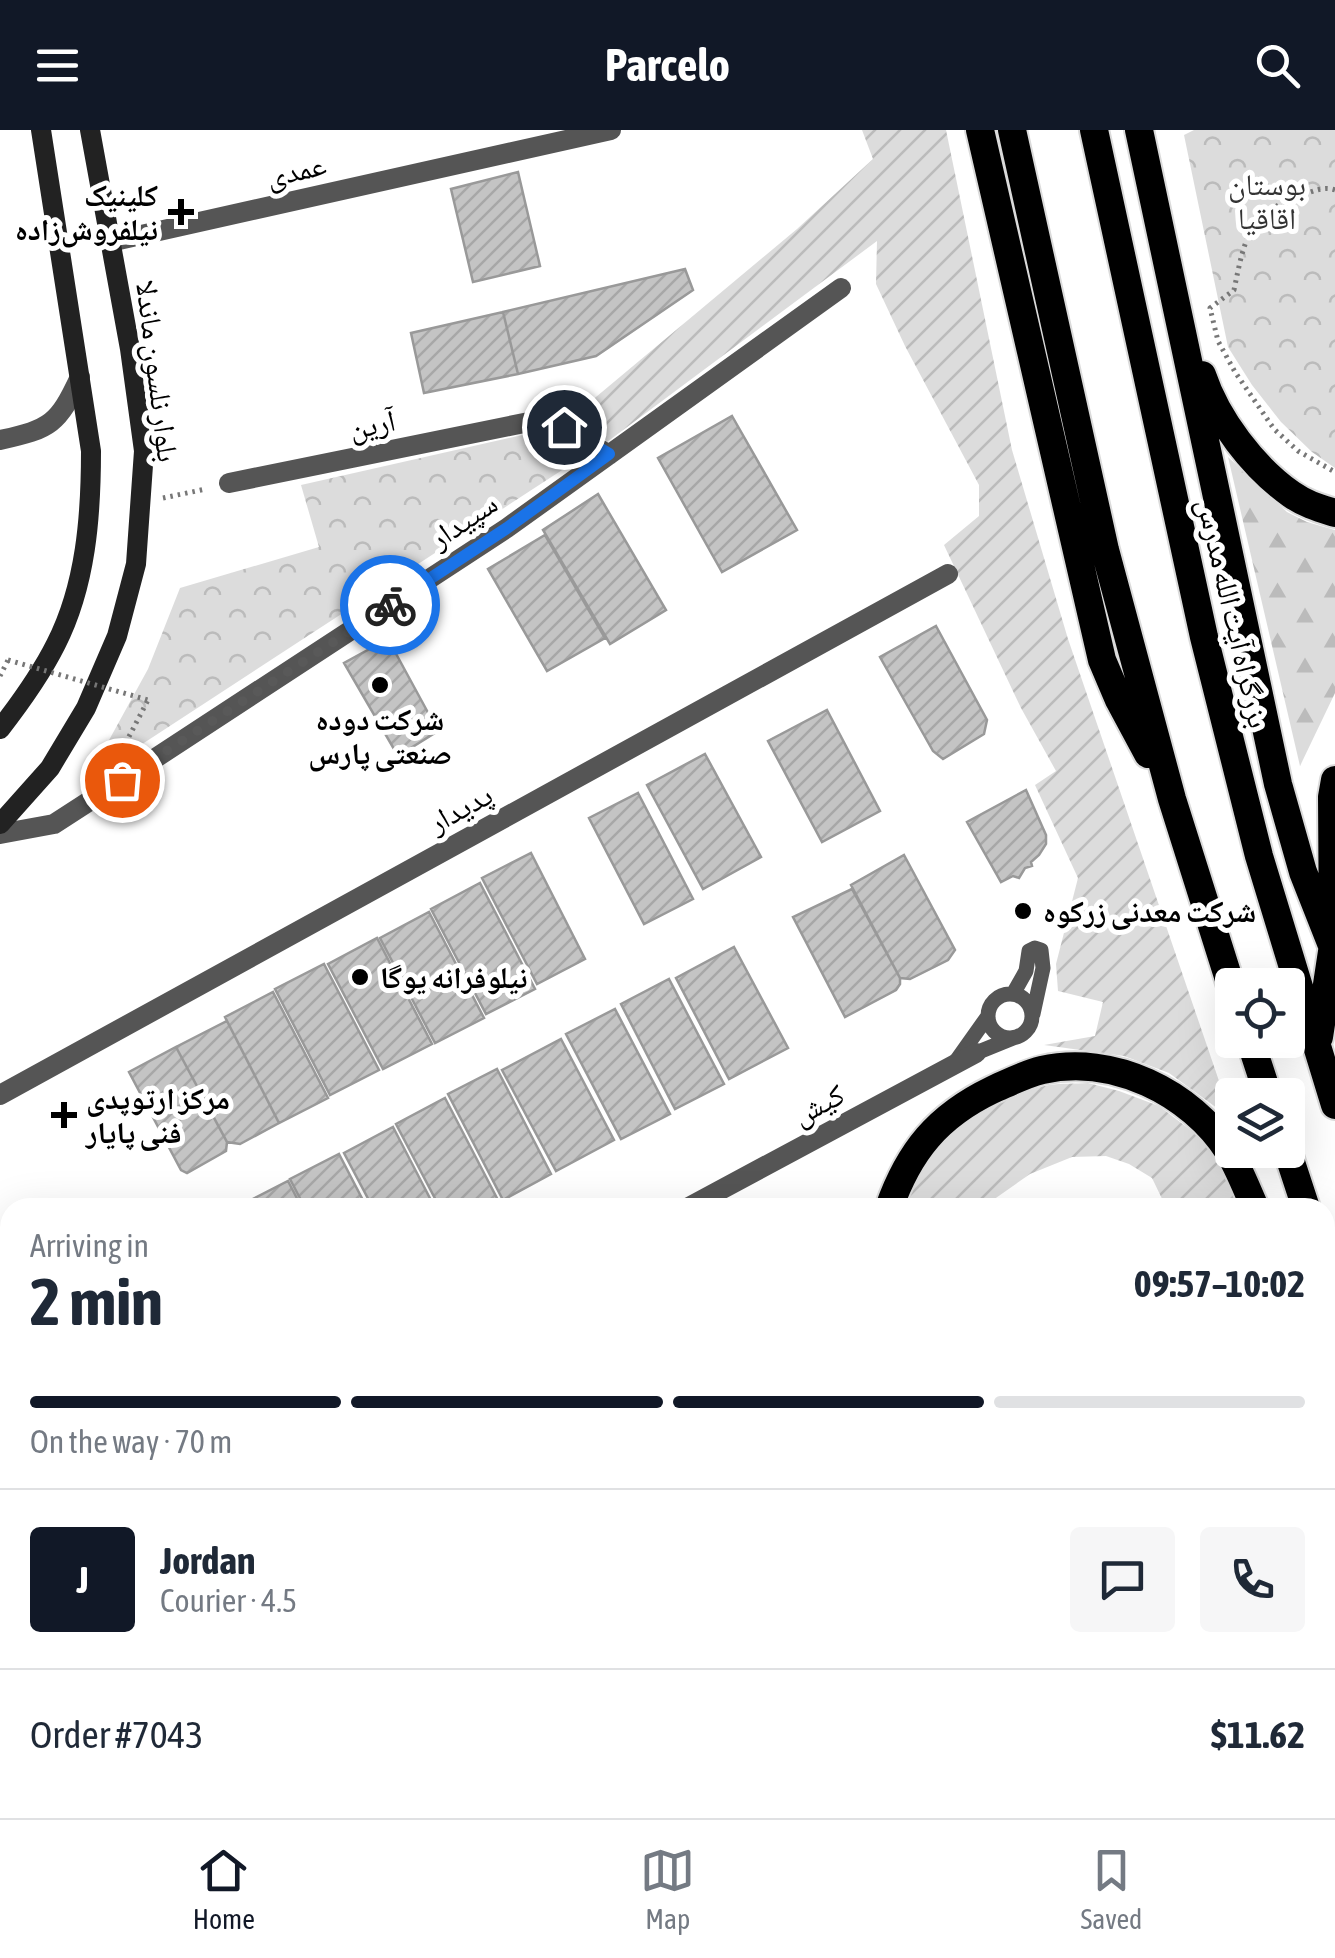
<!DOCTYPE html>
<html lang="en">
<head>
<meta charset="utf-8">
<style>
	body { margin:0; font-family:"Asap Condensed","Noto Naskh Arabic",sans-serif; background:#f6f6f7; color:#1f2937; height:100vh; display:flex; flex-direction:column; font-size:38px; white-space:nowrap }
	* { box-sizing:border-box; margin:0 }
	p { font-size:32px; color:#747a83 }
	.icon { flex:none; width:55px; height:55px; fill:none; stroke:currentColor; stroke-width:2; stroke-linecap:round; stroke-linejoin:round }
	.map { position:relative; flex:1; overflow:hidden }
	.side { position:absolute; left:0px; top:1068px; width:1335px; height:622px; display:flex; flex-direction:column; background:#fff; border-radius:30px 30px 0 0; box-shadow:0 10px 40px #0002 }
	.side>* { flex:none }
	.controls { position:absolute; left:1215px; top:838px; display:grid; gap:20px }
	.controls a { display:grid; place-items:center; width:90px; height:90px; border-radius:10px; background:#fff; box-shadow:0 10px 40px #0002; font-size:50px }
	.pin { position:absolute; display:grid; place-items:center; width:85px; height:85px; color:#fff; margin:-42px; border:5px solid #fff; border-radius:50%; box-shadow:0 2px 10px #0007 }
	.courier { position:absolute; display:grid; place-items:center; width:100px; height:100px; margin:-50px; border:8px solid #1a73e8; border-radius:50%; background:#fff; color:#222; box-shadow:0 2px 12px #0007 }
	.summary em { font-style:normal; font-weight:700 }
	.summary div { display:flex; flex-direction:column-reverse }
	.summary { display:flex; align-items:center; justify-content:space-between; height:170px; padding:0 30px }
	h1 { font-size:65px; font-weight:700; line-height:75px }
	.bar { display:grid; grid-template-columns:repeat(4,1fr); gap:15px 10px; align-content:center; height:120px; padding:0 30px }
	.bar i { height:12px; border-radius:8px; background:#e0e1e3 }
	.bar .current { background:#111827 }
	.bar p { grid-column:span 4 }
	.line { display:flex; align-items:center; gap:25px; padding:0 30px; border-top:2px solid #e0e1e3 }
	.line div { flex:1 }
	.round { display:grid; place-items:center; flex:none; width:105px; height:105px; border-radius:10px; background:#f6f6f7 }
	header { display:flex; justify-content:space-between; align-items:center; height:130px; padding:0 30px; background:#111827; color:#fff; font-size:45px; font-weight:700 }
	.dock { display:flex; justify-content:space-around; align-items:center; height:140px; border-top:2px solid #e0e1e3; background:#fff; font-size:28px; color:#747a83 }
	.dock a { display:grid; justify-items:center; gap:5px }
	.dock .current { color:#111827 }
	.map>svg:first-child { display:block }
</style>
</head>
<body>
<header><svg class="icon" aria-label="menu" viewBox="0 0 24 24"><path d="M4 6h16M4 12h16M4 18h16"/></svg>Parcelo<svg class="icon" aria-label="search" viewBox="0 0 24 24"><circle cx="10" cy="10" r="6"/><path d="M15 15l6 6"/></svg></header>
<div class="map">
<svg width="1335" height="1688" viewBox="0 0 1335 1688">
	<defs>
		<pattern id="forest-firs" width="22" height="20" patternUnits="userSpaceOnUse" patternTransform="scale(2.5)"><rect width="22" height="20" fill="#dcdcdc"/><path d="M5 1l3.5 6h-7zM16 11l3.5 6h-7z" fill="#bbb"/></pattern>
		<pattern id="park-crowns" width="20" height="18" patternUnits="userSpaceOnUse" patternTransform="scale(2.5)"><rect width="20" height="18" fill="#dcdcdc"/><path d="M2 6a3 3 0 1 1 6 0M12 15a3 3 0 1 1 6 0" fill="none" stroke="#bbb"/></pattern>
		<pattern id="garden-furrows" width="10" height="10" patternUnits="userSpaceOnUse" patternTransform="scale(2.5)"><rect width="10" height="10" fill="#dcdcdc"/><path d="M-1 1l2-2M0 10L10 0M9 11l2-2" fill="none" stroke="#bbb"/></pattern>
		<pattern id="building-hatch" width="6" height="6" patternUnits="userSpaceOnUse" patternTransform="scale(2.5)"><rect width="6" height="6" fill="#c4c4c4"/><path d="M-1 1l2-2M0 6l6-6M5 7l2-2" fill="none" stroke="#a7a7a7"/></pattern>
	</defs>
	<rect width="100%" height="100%" fill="#fff"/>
	<path fill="url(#forest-firs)" d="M1228,327l59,55 20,10 28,8v163l-35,73z
		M1335,1380v308h-247v-8h237v-296z"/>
	<path fill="url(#park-crowns)" d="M1194,0h141v338l-23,-16 -31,-30 -29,-37 -24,-38 -44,-212z
		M536,302l24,12 16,17 -472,308 -13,4 57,-104 32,-81 139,-41 -18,-62z
		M698,1680h348l-1,8h-363z"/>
	<path fill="url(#garden-furrows)" d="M862,0h84l66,320 56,189 164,480 -63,-46 -45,-17 -80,-11 51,-9 8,-34 -45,-11 -2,-27 22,-86 -43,-93 21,-14 -35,-63 -77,-163 35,-29v-31l-74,-139 -29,-62 1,-43 -270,201 -23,-35 213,-178 76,-70z
		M1088,953l31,8 40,15 42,32 29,37 13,32h-77l-14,-29 -23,-14 -23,-8 -34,1 -42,17 -47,33 -80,1c11,-40 43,-77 78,-99 19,-12 46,-19 68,-24 12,-2 26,-1 39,-2z"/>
	<path fill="url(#building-hatch)" stroke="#999" stroke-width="2.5" d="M518,42l22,94 -67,16 -22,-93z
		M685,139l8,21 -97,66 -78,18 -15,-62z
		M503,182l15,62 -94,19 -13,-60z
		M732,286l65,114 -75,42 -64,-114z
		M598,364l68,116 -56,34 -67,-114z
		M545,405l60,103 -58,33 -59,-102z
		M936,496l51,94 -3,14 -41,25 -10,-8 -53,-94z
		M388,509l50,92 -40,25 -54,-93z
		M827,580l53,101 -58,31 -54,-101z
		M705,624l56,103 -58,32 -56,-104z
		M1026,660l20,45v9l-7,11 -8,7 1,4 -7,2 -6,10 -6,-2 -12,6 -34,-60z
		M638,663l55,106 -49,25 -55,-106z
		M531,723l54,106 -48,25 -55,-106z
		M904,725l51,95 -7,10 -38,19 -10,-1 -49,-93z
		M480,753l55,106 -49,25 -55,-105z
		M852,759l48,89v6l-4,6 -51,27 -52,-100z
		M429,782l55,106 -49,25 -55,-105z
		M377,808l55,106 -49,25 -55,-105z
		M734,817l54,101 -59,31 -53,-101z
		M324,834l55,106 -49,25 -55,-106z
		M669,849l55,105 -49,25 -54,-105z
		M273,862l55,106 -49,25 -54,-106z
		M615,879l55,105 -49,25 -55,-105z
		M227,891l52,102 -39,21 -13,-2 -51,-95z
		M561,909l53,101 -58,31 -54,-101z
		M176,917l51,95 -1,9 -39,22 -6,-3 -52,-98z
		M497,939l54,105 -48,26 -55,-106z
		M445,968l55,106 -7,4h-53l-44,-84z
		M393,997l42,81h-62l-29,-55z
		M339,1024l28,54h-62l-15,-29z
		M288,1051l14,27h-62l-1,-2z
		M10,1228v117l-10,5v-116z
		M17,1680h126l4,8h-126z"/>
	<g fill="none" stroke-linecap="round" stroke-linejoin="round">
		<g stroke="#dbdbdb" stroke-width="32">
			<path id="trunk" d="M980,0l122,530 17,40 29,54
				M1012,0l93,420 67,249 60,190
				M1094,0l110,507 55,219 76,249
				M1139,0l139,654 25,88 32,81
				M1202,245c15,45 51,92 89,119 14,10 28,14 44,19
				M1319,907l14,-92 -1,-148 3,-17
				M1250,910l18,55
				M1287,1020l19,58
				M889,1078c20,-57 49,-92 103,-118 16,-7 33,-16 50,-20 70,-16 149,22 187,82 10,17 18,37 26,56
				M1325,1130l10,28
				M1325,1321l10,-5
				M1065,1680l1,8
				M396,1688l15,-8
				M544,1688l16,-8"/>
		</g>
		<path stroke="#777" stroke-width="5" stroke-dasharray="2.5 5" stroke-linecap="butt" d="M1335,60c-11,-4 -20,1 -31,4 -56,19 -59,43 -70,96l-24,18 8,33 17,31 39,57 24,22 37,21
			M163,368l43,-9
			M0,546l8,-16
			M122,620l26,-50
			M1325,1492l10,-4
			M629,1688l17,-8"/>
		<path stroke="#555" stroke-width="15" d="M988 886a22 22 0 1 1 44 0a22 22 0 1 1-44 0Z
			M1013,864l13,-23 3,-20 6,-3 6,2 2,18 -10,46
			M976,923l37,-15
			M956,931l32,-45"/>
		<path stroke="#555" stroke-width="20" d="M110,112l501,-112
			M0,310c51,-11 58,-16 80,-63
			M229,353l305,-62 30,6 45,28
			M0,704l54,-10 68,-44 385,-252 334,-240
			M0,965l948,-521
			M687,1078l289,-155
			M0,1446l10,-6"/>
		<path stroke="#222" stroke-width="20" d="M0,599c21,-27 41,-55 56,-85 30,-59 35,-128 35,-193l-50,-321
			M0,694l50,-56 36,-60 31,-72 19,-72 8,-113 -14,-102 -40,-219"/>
		<use href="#trunk" stroke="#000" stroke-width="28"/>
		<g stroke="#dbdbdb" stroke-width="32" stroke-linecap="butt">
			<path id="trunk-bridge" d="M1325,1245l10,-4"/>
		</g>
		<path stroke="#777" stroke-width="5" stroke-dasharray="2.5 5" stroke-linecap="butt" d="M8,530l140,40"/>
		<use href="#trunk-bridge" stroke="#000" stroke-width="28"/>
	</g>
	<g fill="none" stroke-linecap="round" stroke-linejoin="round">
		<path stroke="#595959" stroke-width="10" stroke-dasharray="0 18" d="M122,650l268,-175"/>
		<path stroke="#1a73e8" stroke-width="12" d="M390,475l117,-77 102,-74 -45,-27"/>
	</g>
	<g fill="#000" stroke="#fff" stroke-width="4">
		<path d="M176 67h10v10h10v10h-10v10h-10v-10h-10v-10h10z"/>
		<circle cx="380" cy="555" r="10"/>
		<circle cx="1023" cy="781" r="10"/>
		<circle cx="360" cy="847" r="10"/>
		<path d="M59 970h10v10h10v10h-10v10h-10v-10h-10v-10h10z"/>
	</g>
	<g text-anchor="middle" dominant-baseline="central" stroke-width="10" stroke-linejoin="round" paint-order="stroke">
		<g font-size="30" fill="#000" stroke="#fff">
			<text transform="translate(296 40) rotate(-13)">عمدی</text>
			<text transform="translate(158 241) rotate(83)">بلوار نلسون ماندلا</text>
			<text transform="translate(372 294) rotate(-12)">آرین</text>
			<text transform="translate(463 390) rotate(-34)">سپیدار</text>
			<text transform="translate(1234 483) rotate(77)">بزرگراه آیت الله مدرس</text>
			<text transform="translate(460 678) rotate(-29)">پدیدار</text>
			<text transform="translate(818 974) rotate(-28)">کیش</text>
		</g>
		<g font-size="30" fill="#333" stroke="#fff">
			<text x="1267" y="54">بوستان<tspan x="1267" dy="34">اقاقیا</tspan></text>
		</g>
		<g font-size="30" font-weight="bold" fill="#000" stroke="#fff" text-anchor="start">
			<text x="158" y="65" text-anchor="end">کلینیک<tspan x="158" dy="34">نیلفروش‌زاده</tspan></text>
			<text x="380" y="589" text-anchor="middle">شرکت دوده<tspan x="380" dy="34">صنعتی پارس</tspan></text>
			<text x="1043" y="781">شرکت معدنی زرکوه</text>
			<text x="380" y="847">نیلوفرانه یوگا</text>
			<text x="86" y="968">مرکز ارتوپدی<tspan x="86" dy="34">فنی پایار</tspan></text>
		</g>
	</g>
</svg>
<div class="controls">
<a><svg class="icon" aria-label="locate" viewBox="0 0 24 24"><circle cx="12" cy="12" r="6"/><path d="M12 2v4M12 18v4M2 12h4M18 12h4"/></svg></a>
<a><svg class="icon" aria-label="layers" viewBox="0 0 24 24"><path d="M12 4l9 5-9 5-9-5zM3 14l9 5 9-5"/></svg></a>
</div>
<div class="pin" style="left:122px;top:650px;background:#ea580c"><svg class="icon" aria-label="bag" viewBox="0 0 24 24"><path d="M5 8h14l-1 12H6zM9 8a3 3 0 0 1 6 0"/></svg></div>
<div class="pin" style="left:564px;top:297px;background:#1f2937"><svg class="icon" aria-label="home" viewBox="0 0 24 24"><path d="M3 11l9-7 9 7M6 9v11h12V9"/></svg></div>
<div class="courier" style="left:390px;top:475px"><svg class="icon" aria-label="bike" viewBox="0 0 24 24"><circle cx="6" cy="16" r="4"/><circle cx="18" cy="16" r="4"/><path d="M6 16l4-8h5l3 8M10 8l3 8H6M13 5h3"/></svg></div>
<section class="side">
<div class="summary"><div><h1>2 min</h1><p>Arriving in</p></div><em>09:57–10:02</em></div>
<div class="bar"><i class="current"></i><i class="current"></i><i class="current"></i><i></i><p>On the way · 70 m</p></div>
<div class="line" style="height:180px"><b class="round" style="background:#111827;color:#fff">J</b><div><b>Jordan</b><p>Courier · 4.5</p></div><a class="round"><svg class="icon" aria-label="chat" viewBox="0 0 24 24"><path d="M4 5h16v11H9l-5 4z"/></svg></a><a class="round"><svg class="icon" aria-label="phone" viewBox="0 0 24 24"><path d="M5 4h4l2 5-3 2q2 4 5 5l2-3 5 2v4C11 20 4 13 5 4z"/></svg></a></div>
<div class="line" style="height:130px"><div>Order #7043</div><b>$11.62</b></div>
</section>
</div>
<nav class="dock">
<a class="current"><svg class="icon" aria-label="home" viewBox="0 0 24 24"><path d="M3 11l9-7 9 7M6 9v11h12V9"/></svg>Home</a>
<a><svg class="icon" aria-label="map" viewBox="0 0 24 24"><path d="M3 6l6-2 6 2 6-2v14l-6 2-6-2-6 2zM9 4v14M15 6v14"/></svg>Map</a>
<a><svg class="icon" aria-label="saved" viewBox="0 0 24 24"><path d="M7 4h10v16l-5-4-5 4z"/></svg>Saved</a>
</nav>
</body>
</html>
